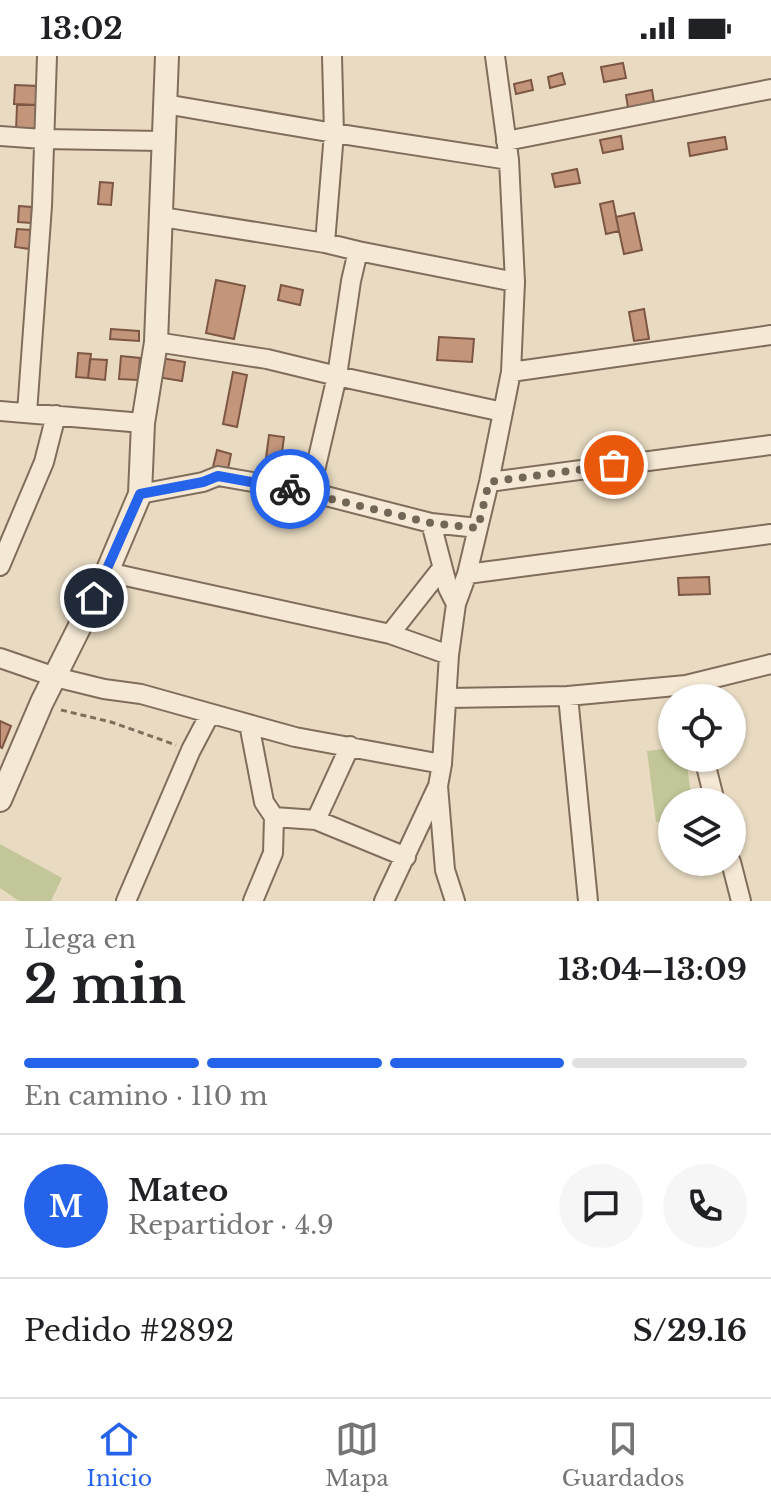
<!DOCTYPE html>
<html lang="es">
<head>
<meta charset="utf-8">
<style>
	body { margin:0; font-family:"Libre Baskerville",serif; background:#f6f6f6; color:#202124; height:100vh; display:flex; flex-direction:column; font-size:30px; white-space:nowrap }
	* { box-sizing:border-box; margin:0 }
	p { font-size:26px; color:#757577 }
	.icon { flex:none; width:44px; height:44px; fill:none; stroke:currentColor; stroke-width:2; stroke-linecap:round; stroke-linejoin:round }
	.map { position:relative; height:845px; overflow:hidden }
	.details { display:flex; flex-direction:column; background:#fff; flex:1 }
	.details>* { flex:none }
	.controls { position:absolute; left:658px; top:628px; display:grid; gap:16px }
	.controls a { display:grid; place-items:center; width:88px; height:88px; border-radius:50%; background:#fff; box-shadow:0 2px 6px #0004; font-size:40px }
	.pin { position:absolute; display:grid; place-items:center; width:68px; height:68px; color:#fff; margin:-34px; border:4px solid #fff; border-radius:50%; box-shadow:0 2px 8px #0007 }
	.courier { position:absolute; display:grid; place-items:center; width:80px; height:80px; margin:-40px; border:6px solid #2563eb; border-radius:50%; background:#fff; color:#222; box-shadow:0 2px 10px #0007 }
	.headline em { font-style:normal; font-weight:700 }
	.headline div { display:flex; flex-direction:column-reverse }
	.headline { display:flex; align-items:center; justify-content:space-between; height:136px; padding:0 24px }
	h1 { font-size:52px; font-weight:700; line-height:60px }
	.bar { display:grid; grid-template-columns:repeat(4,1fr); gap:12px 8px; align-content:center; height:96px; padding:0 24px }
	.bar i { height:10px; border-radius:6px; background:#e0e0e0 }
	.bar .on { background:#2563eb }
	.bar p { grid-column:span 4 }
	.line { display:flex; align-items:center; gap:20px; padding:0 24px; border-top:2px solid #e0e0e0 }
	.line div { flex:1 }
	.round { display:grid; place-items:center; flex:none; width:84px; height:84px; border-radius:42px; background:#f6f6f6 }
	.status { display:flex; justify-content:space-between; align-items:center; height:56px; padding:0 40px; background:#fff; direction:ltr }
	.status svg { height:22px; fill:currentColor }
	.menu { display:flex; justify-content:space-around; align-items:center; height:112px; border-top:2px solid #e0e0e0; background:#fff; font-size:22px; color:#757577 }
	.menu a { display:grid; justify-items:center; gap:4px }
	.menu .on { color:#2563eb }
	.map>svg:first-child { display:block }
</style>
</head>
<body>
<div class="status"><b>13:02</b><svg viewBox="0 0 49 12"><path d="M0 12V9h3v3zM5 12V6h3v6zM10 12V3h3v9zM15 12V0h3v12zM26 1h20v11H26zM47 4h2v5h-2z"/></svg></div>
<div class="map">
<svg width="771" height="845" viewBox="0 0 771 845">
	<rect width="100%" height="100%" fill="#e9dbc2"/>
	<path fill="#c3c698" d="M672,692v10h14l6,44h-20v18l-16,2 -9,-71z
		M0,788l62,34 -11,23h-32l-19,-13z"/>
	<path fill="#c3967c" stroke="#7e5744" stroke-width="2" d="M623,7l3,15 -22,4 -3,-15z
		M562,17l3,11 -15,4 -2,-11z
		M531,24l2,10 -17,4 -2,-10z
		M15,29l24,1 -1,19 -24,-1z
		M652,34l3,19 -26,5 -3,-19z
		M17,49h21l-1,27 -21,-1z
		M621,80l2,13 -20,4 -3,-13z
		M725,81l2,12 -37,7 -2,-13z
		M577,113l3,14 -25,4 -3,-13z
		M100,126l13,1 -2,22 -13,-1z
		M613,145l6,30 -13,3 -6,-30z
		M19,150l13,1 -1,16 -13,-1z
		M634,157l8,37 -18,4 -8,-37z
		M17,173l14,1 -1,19 -15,-2z
		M216,224l29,6 -11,53 -28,-6z
		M281,229l22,5 -3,15 -22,-5z
		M644,253l5,30 -15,2 -5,-29z
		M111,273l28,2v10l-29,-2z
		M439,281l35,2 -2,23 -35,-2z
		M78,297l13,1 -3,24 -12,-1z
		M121,300l19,2 -2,22 -19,-1z
		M161,302l24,4 -3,19 -25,-4z
		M90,303l17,1 -2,20 -17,-2z
		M233,316l14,3 -10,52 -14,-3z
		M269,379l15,2 -3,23 -15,-2z
		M217,394l14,4 -4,20 -15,-3z
		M709,521l1,17 -31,1 -1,-17z
		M0,665l11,5 -9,22 -2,-1z"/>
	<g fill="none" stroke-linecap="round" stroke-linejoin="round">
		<g stroke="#816d5b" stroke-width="22">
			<path id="minor" d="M165,48l169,29 175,27
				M0,80l43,3 119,2
				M506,85l265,-52
				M325,187l9,-110 -2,-77
				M358,195l157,31
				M156,286l111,17 70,17 14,-95 7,-30 -33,-8 -163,-26
				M511,316l260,-37
				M0,355l143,12
				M27,357l15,-207 5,-150
				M489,426l282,-37
				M310,436l27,-116 166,36
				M140,438l63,-12 15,-6 92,16 121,31 47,5
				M431,467l17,65 8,16
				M0,510l44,-104 12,-47
				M107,516l283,62 59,21
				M467,518l304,-40
				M390,578l52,-66
				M0,602l55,19 49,12 37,5 154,43 147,27
				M568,640l20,205
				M447,642l121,-2 118,-11 85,-21
				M249,668l15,78 10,15 42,3 90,37
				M704,702l11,44
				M316,764l34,-74
				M731,806l10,39
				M126,845l65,-151 19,-36
				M253,845l20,-48 1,-36
				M384,845l53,-113
				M455,845l-10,-31 -7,-84 4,-22 7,-109 7,-51 11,-30 22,-92 22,-110 4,-90 -6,-122 -14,-104"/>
		</g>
		<g stroke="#816d5b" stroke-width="26">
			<path id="tertiary" d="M0,744l42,-98 65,-130 33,-78 3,-71 13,-81 11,-286"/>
		</g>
		<path stroke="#816d5b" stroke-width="3" stroke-dasharray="6 4" stroke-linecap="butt" d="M61,654l50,12 65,23"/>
		<use href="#minor" stroke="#f5e9d5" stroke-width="18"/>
		<use href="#tertiary" stroke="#f5e9d5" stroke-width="22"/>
	</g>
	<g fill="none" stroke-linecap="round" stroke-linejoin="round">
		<path stroke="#726657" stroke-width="8" stroke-dasharray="0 14.4" d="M290,433l141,34 47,5 11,-46 125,-17"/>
		<path stroke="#2563eb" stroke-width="10" d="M94,542l46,-104 63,-12 15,-6 72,13"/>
	</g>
</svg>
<div class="controls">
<a><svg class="icon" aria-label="locate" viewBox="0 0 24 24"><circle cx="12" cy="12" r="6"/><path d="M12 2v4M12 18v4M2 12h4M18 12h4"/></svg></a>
<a><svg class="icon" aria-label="layers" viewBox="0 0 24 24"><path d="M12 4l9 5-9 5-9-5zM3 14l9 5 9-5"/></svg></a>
</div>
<div class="pin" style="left:614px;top:409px;background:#ea580c"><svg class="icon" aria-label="bag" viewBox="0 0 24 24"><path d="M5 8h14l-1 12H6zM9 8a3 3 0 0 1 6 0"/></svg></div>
<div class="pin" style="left:94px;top:542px;background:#1f2937"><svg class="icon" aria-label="home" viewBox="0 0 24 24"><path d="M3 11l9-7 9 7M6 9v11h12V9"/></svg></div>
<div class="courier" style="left:290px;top:433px"><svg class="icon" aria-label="bike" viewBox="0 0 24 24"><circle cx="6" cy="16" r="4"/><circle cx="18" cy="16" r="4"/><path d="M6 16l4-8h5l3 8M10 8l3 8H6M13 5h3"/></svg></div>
</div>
<section class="details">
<div class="headline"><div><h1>2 min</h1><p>Llega en</p></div><em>13:04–13:09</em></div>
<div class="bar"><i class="on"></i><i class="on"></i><i class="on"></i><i></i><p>En camino · 110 m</p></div>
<div class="line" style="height:144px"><b class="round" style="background:#2563eb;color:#fff">M</b><div><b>Mateo</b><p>Repartidor · 4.9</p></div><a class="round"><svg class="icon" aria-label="chat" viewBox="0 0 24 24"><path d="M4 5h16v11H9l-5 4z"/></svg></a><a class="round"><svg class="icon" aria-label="phone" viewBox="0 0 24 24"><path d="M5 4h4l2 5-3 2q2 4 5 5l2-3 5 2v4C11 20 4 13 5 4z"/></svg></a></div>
<div class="line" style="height:104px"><div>Pedido #2892</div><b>S/29.16</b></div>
</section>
<nav class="menu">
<a class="on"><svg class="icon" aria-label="home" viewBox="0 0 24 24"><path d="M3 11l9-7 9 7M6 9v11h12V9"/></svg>Inicio</a>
<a><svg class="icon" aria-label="map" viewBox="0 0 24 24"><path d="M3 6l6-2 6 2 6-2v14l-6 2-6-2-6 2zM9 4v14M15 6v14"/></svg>Mapa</a>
<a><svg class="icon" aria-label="saved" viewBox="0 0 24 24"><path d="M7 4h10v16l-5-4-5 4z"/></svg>Guardados</a>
</nav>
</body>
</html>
